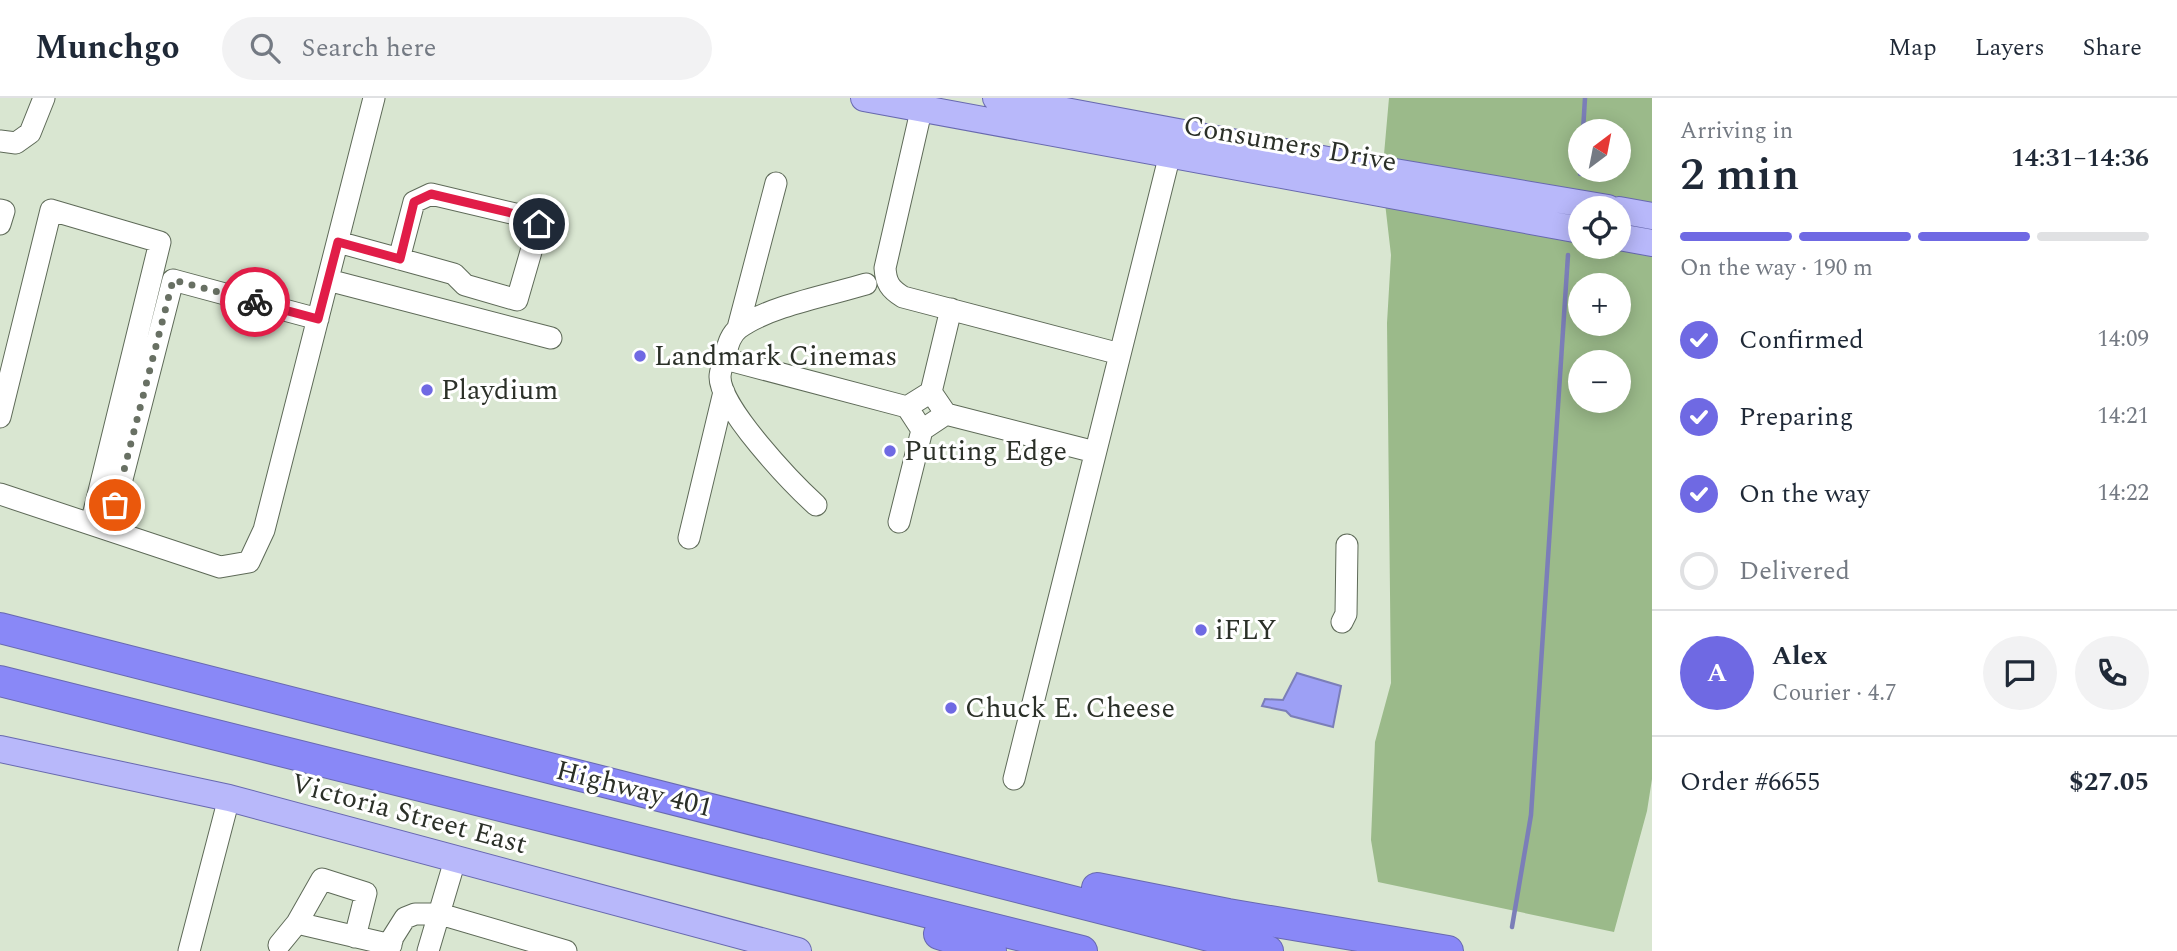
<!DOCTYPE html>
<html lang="en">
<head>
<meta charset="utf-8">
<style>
	body { margin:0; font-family:Spectral,serif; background:#f2f2f3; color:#1f2937; height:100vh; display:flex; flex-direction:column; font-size:26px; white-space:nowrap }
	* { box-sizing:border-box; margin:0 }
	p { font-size:23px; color:#747a83 }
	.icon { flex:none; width:38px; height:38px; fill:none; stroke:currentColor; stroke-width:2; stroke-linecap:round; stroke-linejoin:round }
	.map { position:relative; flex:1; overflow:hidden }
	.details { display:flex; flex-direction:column; background:#fff; width:525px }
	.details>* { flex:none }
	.needle { width:46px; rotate:32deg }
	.fabs { position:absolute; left:1568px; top:21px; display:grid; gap:14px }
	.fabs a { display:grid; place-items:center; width:63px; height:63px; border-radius:50%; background:#fff; box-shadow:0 4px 18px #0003; font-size:35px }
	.pin { position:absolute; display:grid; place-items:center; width:60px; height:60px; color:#fff; margin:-30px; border:4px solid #fff; border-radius:50%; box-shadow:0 2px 7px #0007 }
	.courier { position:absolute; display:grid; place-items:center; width:70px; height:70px; margin:-35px; border:5px solid #e11d48; border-radius:50%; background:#fff; color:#222; box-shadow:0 2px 9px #0007 }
	.summary em { font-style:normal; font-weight:600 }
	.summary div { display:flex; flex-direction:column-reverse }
	.summary { display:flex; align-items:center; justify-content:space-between; height:119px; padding:0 28px }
	h1 { font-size:46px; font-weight:600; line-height:52px }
	.bar { display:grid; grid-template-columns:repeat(4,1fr); gap:10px 7px; align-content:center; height:84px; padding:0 28px }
	.bar i { height:9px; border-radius:5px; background:#e0e1e3 }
	.bar .active { background:#6f69e3 }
	.bar p { grid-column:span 4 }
	.line { display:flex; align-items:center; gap:18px; padding:0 28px; border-top:2px solid #e0e1e3 }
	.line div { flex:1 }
	.round { display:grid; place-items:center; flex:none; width:74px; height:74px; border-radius:37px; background:#f2f2f3 }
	ol { padding:0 28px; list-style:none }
	li { display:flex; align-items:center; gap:21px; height:77px }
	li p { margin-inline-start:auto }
	li .icon { padding:7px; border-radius:50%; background:#6f69e3; color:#fff; stroke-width:4 }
	li:last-child { color:#747a83 }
	li i { width:38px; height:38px; border:4px solid #e0e1e3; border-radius:50% }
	header { display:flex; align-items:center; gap:42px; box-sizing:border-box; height:98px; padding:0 35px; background:#fff; border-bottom:2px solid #e0e1e3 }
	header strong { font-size:33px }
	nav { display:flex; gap:38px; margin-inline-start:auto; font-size:24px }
	.search { width:490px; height:63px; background:#f2f2f3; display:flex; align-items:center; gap:18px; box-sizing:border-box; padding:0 24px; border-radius:38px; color:#747a83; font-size:26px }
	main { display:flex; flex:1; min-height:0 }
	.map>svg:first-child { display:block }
</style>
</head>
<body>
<header>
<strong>Munchgo</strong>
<div class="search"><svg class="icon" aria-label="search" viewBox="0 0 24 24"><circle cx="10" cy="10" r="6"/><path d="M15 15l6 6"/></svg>Search here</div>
<nav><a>Map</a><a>Layers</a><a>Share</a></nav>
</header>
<main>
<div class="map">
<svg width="1652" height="853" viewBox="0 0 1652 853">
	<rect width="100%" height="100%" fill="#d9e6d1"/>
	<path fill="#9bba8a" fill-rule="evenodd" d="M1389,0h263v681l-5,32 -33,121 -236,-50 -7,-42 4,-98 16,-59 -4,-360 4,-68 -9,-78zM1580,33h39v39h-39zM1580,110h39v39h-39zM1580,187h39v39h-39zM1580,264h39v39h-39z"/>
	<path fill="#9da0f5" stroke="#7b7eb8" stroke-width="2" d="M1297,575l44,13 -8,41 -42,-11 -5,-5 -24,-5 3,-7 18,1z"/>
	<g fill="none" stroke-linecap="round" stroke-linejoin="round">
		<path stroke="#7b7eb8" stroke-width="4.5" d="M1583,33l2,-33
			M1580,76v-10
			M1512,829l19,-112 37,-560"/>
		<g stroke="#5e6a58" stroke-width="23">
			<path id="minor" d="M924,0l-39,170c1,15 5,21 18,29l217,57
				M0,43l16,2 14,-10 14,-35
				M0,112l4,1 -4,13
				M338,144l116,32 11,11 52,15 22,-76 -11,-7 -97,-23 -17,8 -15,57
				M328,182l223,58
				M738,230l38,-145
				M725,261l182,48
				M931,294l20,-83
				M946,316l149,38
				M0,319l51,-207 109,32 -69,282
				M0,396l220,73 29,-5 15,-32 110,-432
				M816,407c-24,-22 -96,-97 -96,-128 0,-7 4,-15 5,-21 3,-11 5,-21 14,-28 30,-22 91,-33 127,-44
				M899,424l23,-92 24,-16 -15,-22 -24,15 15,23
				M109,432l64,-250 145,39
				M689,440l35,-146
				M1342,524l4,-8 1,-69
				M1014,681l159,-637
				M355,839l11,-44 -44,-14 -25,44 94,22
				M279,847l18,-22
				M189,853l40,-153
				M389,853l4,-14 12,-19 10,-4h25l126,37
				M428,853l27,-91"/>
		</g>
		<g stroke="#6869af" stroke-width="28">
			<path id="major" d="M864,0l716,132
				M996,0l369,69 243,41
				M1619,112l33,6
				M1619,139l33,6
				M0,651l229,49 569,153"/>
		</g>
		<g stroke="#6869af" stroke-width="32">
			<path id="highway" d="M0,530l1268,323
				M0,583l1082,270
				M1097,790l131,26 220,37
				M939,836l52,17"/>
		</g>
		<use href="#minor" stroke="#fff" stroke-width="21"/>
		<use href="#major" stroke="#b8b8fa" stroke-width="26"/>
		<use href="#highway" stroke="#8988f7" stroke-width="30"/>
	</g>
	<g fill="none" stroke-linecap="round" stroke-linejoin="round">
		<path stroke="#687063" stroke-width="7" stroke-dasharray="0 12.6" d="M115,407l58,-225 82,22"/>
		<path stroke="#e11d48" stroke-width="9" d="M255,204l63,17 20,-77 62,17 14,-57 17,-8 97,23 11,7"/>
	</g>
	<g fill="#6f69e3" stroke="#fff" stroke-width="2.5">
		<circle cx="640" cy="258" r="7"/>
		<circle cx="427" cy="292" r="7"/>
		<circle cx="890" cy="353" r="7"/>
		<circle cx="1201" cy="532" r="7"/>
		<circle cx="951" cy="610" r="7"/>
	</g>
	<g text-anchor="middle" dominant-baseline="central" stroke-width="6" stroke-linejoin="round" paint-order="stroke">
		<g font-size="28" fill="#2b3028" stroke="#fff">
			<text transform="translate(1290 46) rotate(10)">Consumers Drive</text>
			<text transform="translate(634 691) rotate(14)">Highway 401</text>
			<text transform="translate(409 716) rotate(15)">Victoria Street East</text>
		</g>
		<g font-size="28" fill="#2b3028" stroke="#fff" text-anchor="start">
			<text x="654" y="258">Landmark Cinemas</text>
			<text x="441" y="292">Playdium</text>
			<text x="904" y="353">Putting Edge</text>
			<text x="1215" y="532">iFLY</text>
			<text x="965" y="610">Chuck E. Cheese</text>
		</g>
	</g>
</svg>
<div class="fabs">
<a><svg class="needle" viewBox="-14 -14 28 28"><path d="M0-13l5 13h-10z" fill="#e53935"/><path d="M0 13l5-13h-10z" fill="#747a83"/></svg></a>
<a><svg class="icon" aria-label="locate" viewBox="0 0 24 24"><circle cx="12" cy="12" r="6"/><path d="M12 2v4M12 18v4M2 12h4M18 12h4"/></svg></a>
<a>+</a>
<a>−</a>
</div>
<div class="pin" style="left:115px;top:407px;background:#ea580c"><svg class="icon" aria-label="bag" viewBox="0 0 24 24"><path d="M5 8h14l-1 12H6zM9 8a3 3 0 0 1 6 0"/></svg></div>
<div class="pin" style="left:539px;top:126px;background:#1f2937"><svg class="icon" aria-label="home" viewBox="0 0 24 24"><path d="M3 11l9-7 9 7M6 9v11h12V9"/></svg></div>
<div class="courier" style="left:255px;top:204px"><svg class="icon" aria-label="bike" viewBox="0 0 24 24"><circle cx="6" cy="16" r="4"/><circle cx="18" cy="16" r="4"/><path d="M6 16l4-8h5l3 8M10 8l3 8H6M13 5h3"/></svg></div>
</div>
<section class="details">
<div class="summary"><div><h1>2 min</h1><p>Arriving in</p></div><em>14:31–14:36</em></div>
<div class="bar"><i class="active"></i><i class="active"></i><i class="active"></i><i></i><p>On the way · 190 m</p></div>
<ol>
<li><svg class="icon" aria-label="check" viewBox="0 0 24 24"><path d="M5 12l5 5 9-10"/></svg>Confirmed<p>14:09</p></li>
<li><svg class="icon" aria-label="check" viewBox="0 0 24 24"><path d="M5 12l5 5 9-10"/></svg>Preparing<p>14:21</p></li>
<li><svg class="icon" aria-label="check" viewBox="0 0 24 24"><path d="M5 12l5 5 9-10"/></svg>On the way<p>14:22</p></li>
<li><i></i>Delivered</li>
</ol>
<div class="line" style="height:126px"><b class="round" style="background:#6f69e3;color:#fff">A</b><div><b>Alex</b><p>Courier · 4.7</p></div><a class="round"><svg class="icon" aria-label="chat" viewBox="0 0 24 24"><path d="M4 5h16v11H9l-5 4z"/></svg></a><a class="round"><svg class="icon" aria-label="phone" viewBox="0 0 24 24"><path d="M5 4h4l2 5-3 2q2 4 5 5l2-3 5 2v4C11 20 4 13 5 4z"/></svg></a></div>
<div class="line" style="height:91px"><div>Order #6655</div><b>$27.05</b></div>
</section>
</main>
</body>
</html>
